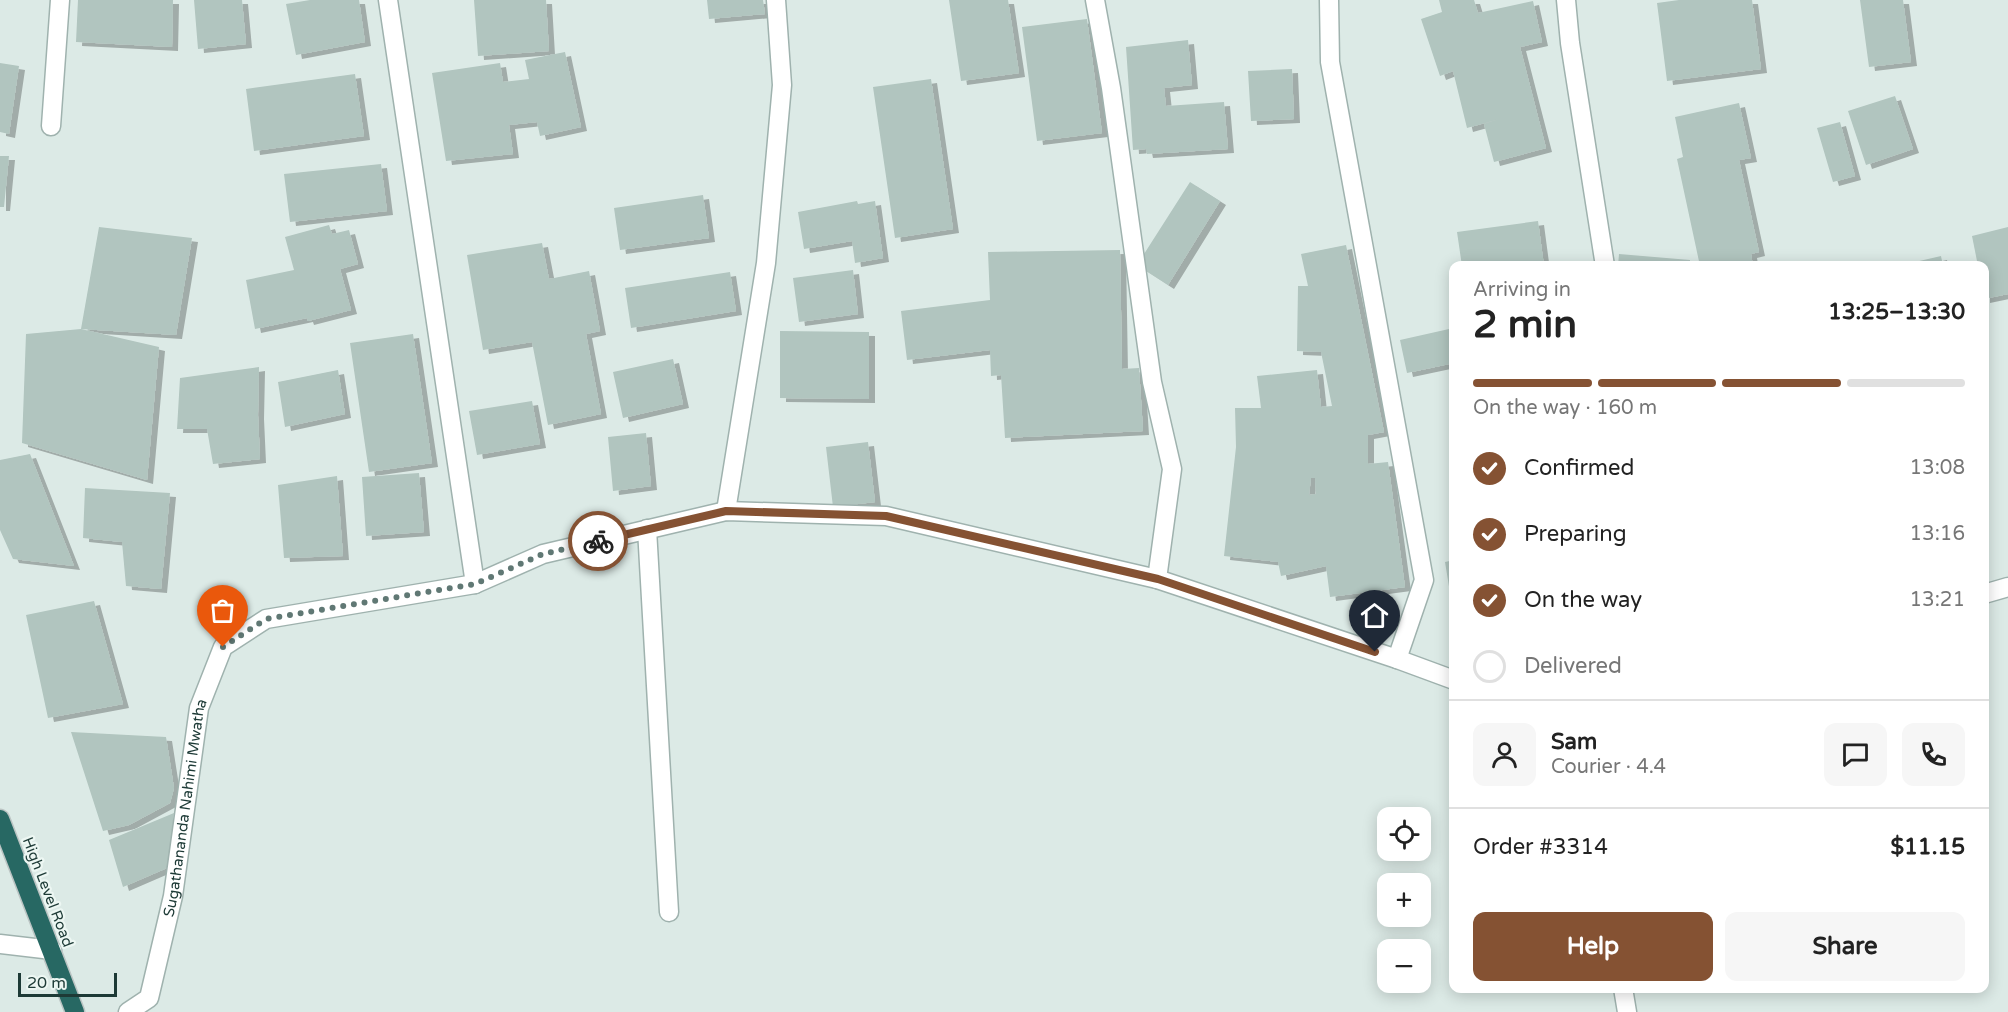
<!DOCTYPE html>
<html lang="en">
<head>
<meta charset="utf-8">
<style>
	body { margin:0; font-family:"Varela Round",sans-serif; background:#f6f6f6; color:#222; height:100vh; display:flex; flex-direction:column; font-size:22px; white-space:nowrap }
	* { box-sizing:border-box; margin:0 }
	p { font-size:20px; color:#767676 }
	.icon { flex:none; width:33px; height:33px; fill:none; stroke:currentColor; stroke-width:2; stroke-linecap:round; stroke-linejoin:round }
	.map { position:relative; flex:1; overflow:hidden }
	.panel { position:absolute; left:1449px; top:261px; width:540px; height:732px; display:flex; flex-direction:column; background:#fff; border-radius:12px; box-shadow:0 3px 15px #0003 }
	.panel>* { flex:none }
	.fabs { position:absolute; left:1377px; top:807px; display:grid; gap:12px }
	.fabs a { display:grid; place-items:center; width:54px; height:54px; border-radius:12px; background:#fff; box-shadow:0 3px 15px #0003; font-size:30px }
	.scale { position:absolute; left:18px; bottom:15px; width:99px; box-sizing:border-box; padding-left:6px; border:3px solid #1d3a36; border-top:0; font-size:16px; line-height:21px; white-space:nowrap; color:#1d3a36; -webkit-text-stroke:4px #edf7f3; paint-order:stroke }
	.pin { position:absolute; display:grid; place-items:center; width:51px; height:51px; color:#fff; margin:-62px -26px; border-radius:50% 50% 50% 0; rotate:-45deg; box-shadow:0 0 6px #0007 }
	.pin .icon { rotate:45deg }
	.courier { position:absolute; display:grid; place-items:center; width:60px; height:60px; margin:-30px; border:4px solid #855233; border-radius:50%; background:#fff; color:#222; box-shadow:0 2px 8px #0007 }
	.overview em { font-style:normal; font-weight:700 }
	.overview div { display:flex; flex-direction:column-reverse }
	.overview { display:flex; align-items:center; justify-content:space-between; height:102px; padding:0 24px }
	h1 { font-size:39px; font-weight:700; line-height:45px }
	.bar { display:grid; grid-template-columns:repeat(4,1fr); gap:9px 6px; align-content:center; height:72px; padding:0 24px }
	.bar i { height:8px; border-radius:4px; background:#e0e0e0 }
	.bar .on { background:#855233 }
	.bar p { grid-column:span 4 }
	.line { display:flex; align-items:center; gap:15px; padding:0 24px; border-top:2px solid #e0e0e0 }
	.line div { flex:1 }
	.round { display:grid; place-items:center; flex:none; width:63px; height:63px; border-radius:12px; background:#f6f6f6 }
	ol { padding:0 24px; list-style:none }
	li { display:flex; align-items:center; gap:18px; height:66px }
	li p { margin-inline-start:auto }
	li .icon { padding:6px; border-radius:50%; background:#855233; color:#fff; stroke-width:4 }
	li:last-child { color:#767676 }
	li i { width:33px; height:33px; border:3px solid #e0e0e0; border-radius:50% }
	.button { display:flex; gap:12px; margin-top:auto; padding:12px 24px }
	.button a { flex:1; height:69px; border-radius:12px; background:#855233; color:#fff; font-size:24px; font-weight:700; line-height:69px; text-align:center }
	.button a+a { background:#f6f6f6; color:#222 }
	.map>svg:first-child { display:block }
</style>
</head>
<body>
<div class="map">
<svg width="2008" height="1012" viewBox="0 0 2008 1012">
	<defs>
		<filter id="shadow"><feDropShadow dx="6" dy="4" stdDeviation="0" flood-color="#0004"/></filter>
	</defs>
	<rect width="100%" height="100%" fill="#dceae6"/>
	<path fill="#b1c5bf" fill-rule="evenodd" filter="url(#shadow)" d="M78,0h95l-1,47 -96,-5z
		M194,0h48l4,44 -48,5z
		M310,0h49l6,42 -69,13 -10,-51z
		M474,0h72l3,51 -71,5z
		M707,0h56l2,14 -56,5z
		M949,0h59l11,73 -58,8z
		M1439,0h35l4,13 55,-12 9,41 -22,5 26,101 -52,14 -10,-38 15,-5 -32,9 -14,-57 -13,5 -19,-57 21,-7z
		M1679,0h73l9,69 -94,12 -10,-78z
		M1860,0h43l8,62 -42,5z
		M1087,19l15,114 -65,8 -15,-114z
		M1188,40l4,45 -28,3 2,18 58,-4 4,47 -81,5 -1,-5 -13,1 -7,-103z
		M565,52l16,75 -41,9 -3,-14 -28,3 4,29 -67,7 -14,-88 68,-10 3,19 26,-3 -4,-19z
		M0,63l19,3 -10,68 -9,-2z
		M1292,69l2,50 -43,2 -3,-50z
		M355,74l9,62 -110,15 -8,-62z
		M931,79l22,150 -58,9 -22,-151z
		M1895,96l18,53 -47,16 -18,-54z
		M1739,103l12,55 -12,2 20,92 -8,2 2,12h-53l-23,-107 6,-2 -8,-40z
		M1840,122l15,54 -22,6 -16,-54z
		M0,156h9l-5,51h-4z
		M381,164l6,47 -97,11 -6,-48z
		M1190,182l30,19 -52,84 -31,-20z
		M703,195l6,43 -89,12 -6,-42z
		M857,201l1,3 17,-3 8,57 -28,5 -3,-22 -48,8 -6,-37z
		M1538,221l6,45h-82l-5,-34z
		M329,225l3,9 17,-4 9,34 -18,5 11,41 -43,11 -1,-3 -52,11 -9,-49 48,-10 -9,-33z
		M99,227l93,11 -16,97 -95,-6z
		M2008,227v67l-24,5v-33h-6l-6,-30z
		M542,243l7,36 40,-8 11,60 -14,3 15,80 -53,11 -16,-83 -49,8 -16,-95z
		M1346,245l38,187 -16,3v29l20,-2 17,125 -75,10 -4,-31 -45,10 -3,-14 -54,-6 12,-109 -1,-39h26l-4,-32 60,-6 4,37 11,-1 -11,-54 -24,-1 1,-65h10l-7,-32zM1311,478h4l1,16 -7,1z
		M1120,250l2,119 17,-1 4,63 -138,7 -4,-63 -10,1 -1,-26 -83,10 -6,-49 89,-11 -2,-48z
		M1619,254l71,6v6h-72z
		M1941,256l2,10h-40l-1,-1z
		M853,270l5,44 -59,8 -6,-44z
		M730,272l6,39 -105,17 -6,-40z
		M81,329l78,18 -12,133 -125,-37 4,-109z
		M1449,329l5,21v13l-47,10 -7,-33z
		M780,331l89,1v67l-89,-1z
		M413,334l19,129 -63,9 -19,-129z
		M673,359l10,45 -60,14 -10,-46z
		M259,367l-1,48 2,44 -47,5 -6,-35h-30l3,-51z
		M338,370l7,44 -60,13 -7,-45z
		M532,401l8,43 -63,11 -8,-44z
		M646,433l5,53 -38,5 -5,-54z
		M868,442l7,60 -42,5 -7,-60z
		M30,454l44,112 -61,-7 -13,-29v-70z
		M419,473l5,59 -58,4 -4,-59z
		M337,476l6,80 -59,2 -6,-73z
		M85,488l85,5 -9,96 -35,-3 -4,-44 -39,-4z
		M1454,560v45h-2l-7,-43z
		M94,601l29,103 -75,14 -22,-103z
		M71,732l95,5 8,51 -4,15 -41,22 -26,6z
		M174,813l-7,55 -44,19 -14,-47z"/>
	<g fill="none" stroke-linecap="round" stroke-linejoin="round">
		<g stroke="#9fb2ae" stroke-width="21">
			<g id="minor">
				<path d="M388,0l87,584"/>
				<path d="M1095,0l16,88 41,294 20,87 -15,110"/>
				<path d="M1329,0l1,62 94,518 -27,79"/>
				<path d="M1566,0l4,43 35,223"/>
				<path d="M51,126l9,-126"/>
				<path d="M726,511l40,-248 16,-178 -6,-85"/>
				<path d="M647,529l22,383"/>
				<path d="M1984,594l24,-7"/>
				<path d="M0,944l52,6"/>
				<path d="M1623,988l4,24"/>
				<path id="s1" d="M128,1012l21,-14 24,-102 26,-188 24,-61 43,-28 209,-35 68,-30 183,-43 160,5 271,63 240,80 57,21"/>
			</g>
		</g>
		<g stroke="#bbc4c3" stroke-width="21">
			<path id="highway" d="M0,819l75,193"/>
		</g>
		<use href="#minor" stroke="#fff" stroke-width="18"/>
		<use href="#highway" stroke="#276863" stroke-width="18"/>
	</g>
	<g fill="none" stroke-linecap="round" stroke-linejoin="round">
		<path stroke="#607874" stroke-width="6" stroke-dasharray="0 10.8" d="M223,647l43,-28 209,-35 68,-30 55,-13"/>
		<path stroke="#855233" stroke-width="8" d="M598,541l128,-30 160,5 272,63 217,73"/>
	</g>
	<g text-anchor="middle" dominant-baseline="central" stroke-width="4.5" stroke-linejoin="round" paint-order="stroke">
		<g font-size="15" fill="#1d3a36" stroke="#edf7f3">
			<text stroke="none"><textPath href="#s1" startOffset="219">Sugathananda Nahimi Mwatha</textPath></text>
			<text transform="translate(48 892) rotate(69)">High Level Road</text>
		</g>
	</g>
</svg>
<div class="fabs">
<a><svg class="icon" aria-label="locate" viewBox="0 0 24 24"><circle cx="12" cy="12" r="6"/><path d="M12 2v4M12 18v4M2 12h4M18 12h4"/></svg></a>
<a>+</a>
<a>−</a>
</div>
<div class="scale">20 m</div>
<div class="pin" style="left:223px;top:647px;background:#ea580c"><svg class="icon" aria-label="bag" viewBox="0 0 24 24"><path d="M5 8h14l-1 12H6zM9 8a3 3 0 0 1 6 0"/></svg></div>
<div class="pin" style="left:1375px;top:652px;background:#1f2937"><svg class="icon" aria-label="home" viewBox="0 0 24 24"><path d="M3 11l9-7 9 7M6 9v11h12V9"/></svg></div>
<div class="courier" style="left:598px;top:541px"><svg class="icon" aria-label="bike" viewBox="0 0 24 24"><circle cx="6" cy="16" r="4"/><circle cx="18" cy="16" r="4"/><path d="M6 16l4-8h5l3 8M10 8l3 8H6M13 5h3"/></svg></div>
<section class="panel">
<div class="overview"><div><h1>2 min</h1><p>Arriving in</p></div><em>13:25–13:30</em></div>
<div class="bar"><i class="on"></i><i class="on"></i><i class="on"></i><i></i><p>On the way · 160 m</p></div>
<ol>
<li><svg class="icon" aria-label="check" viewBox="0 0 24 24"><path d="M5 12l5 5 9-10"/></svg>Confirmed<p>13:08</p></li>
<li><svg class="icon" aria-label="check" viewBox="0 0 24 24"><path d="M5 12l5 5 9-10"/></svg>Preparing<p>13:16</p></li>
<li><svg class="icon" aria-label="check" viewBox="0 0 24 24"><path d="M5 12l5 5 9-10"/></svg>On the way<p>13:21</p></li>
<li><i></i>Delivered</li>
</ol>
<div class="line" style="height:108px"><a class="round"><svg class="icon" aria-label="person" viewBox="0 0 24 24"><circle cx="12" cy="8" r="4"/><path d="M4 21q1-7 8-7t8 7"/></svg></a><div><b>Sam</b><p>Courier · 4.4</p></div><a class="round"><svg class="icon" aria-label="chat" viewBox="0 0 24 24"><path d="M4 5h16v11H9l-5 4z"/></svg></a><a class="round"><svg class="icon" aria-label="phone" viewBox="0 0 24 24"><path d="M5 4h4l2 5-3 2q2 4 5 5l2-3 5 2v4C11 20 4 13 5 4z"/></svg></a></div>
<div class="line" style="height:78px"><div>Order #3314</div><b>$11.15</b></div>
<div class="button"><a>Help</a><a>Share</a></div>
</section>
</div>
</body>
</html>
